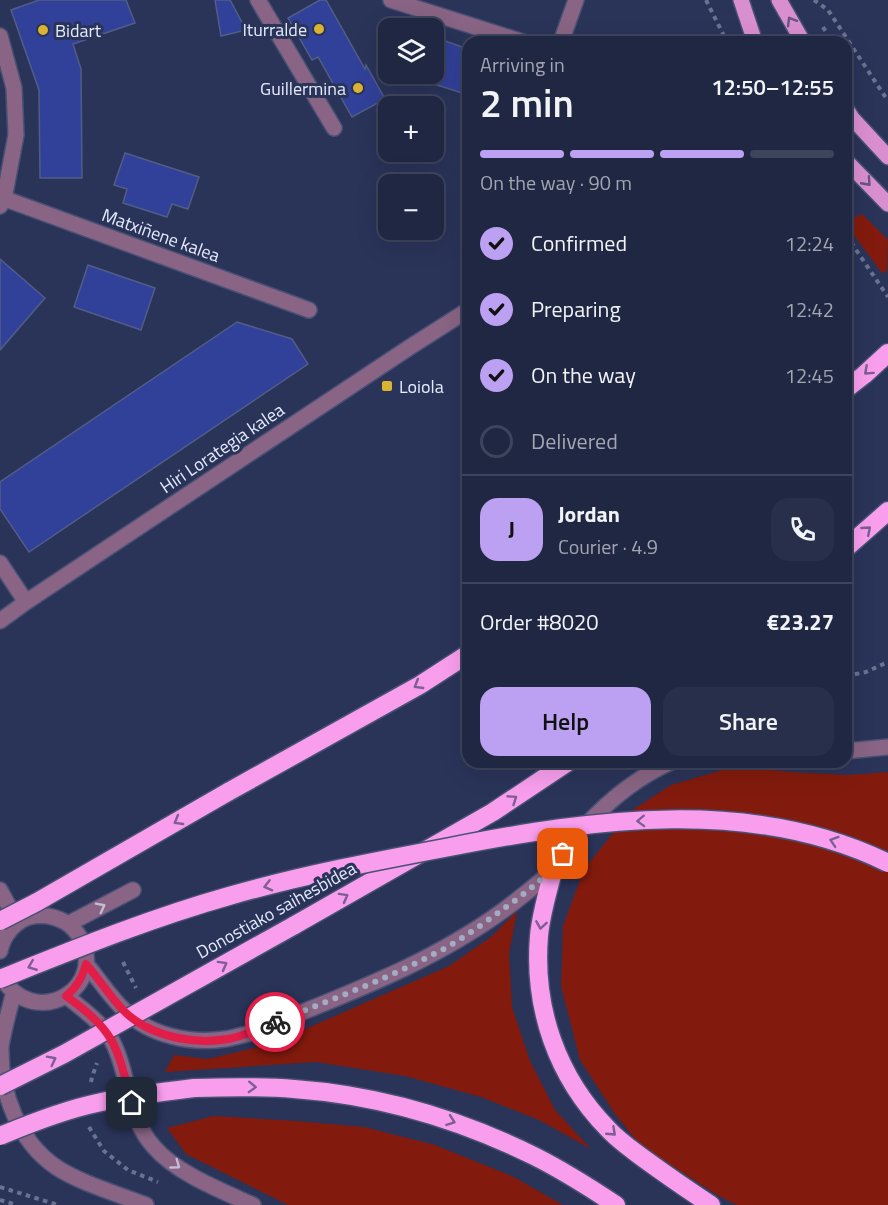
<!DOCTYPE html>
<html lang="en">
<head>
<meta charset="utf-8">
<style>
	body { margin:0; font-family:"Titillium Web",sans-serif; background:#282f4a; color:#f1f3f6; height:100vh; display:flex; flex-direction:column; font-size:22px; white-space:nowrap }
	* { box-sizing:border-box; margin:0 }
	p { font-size:20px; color:#a2a5b2 }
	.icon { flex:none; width:33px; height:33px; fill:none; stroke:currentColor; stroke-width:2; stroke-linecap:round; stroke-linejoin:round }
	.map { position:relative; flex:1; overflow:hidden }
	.details { position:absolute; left:462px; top:36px; width:390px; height:732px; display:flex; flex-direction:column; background:#202743; border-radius:18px; box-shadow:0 6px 24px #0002,0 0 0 2px #3d445c }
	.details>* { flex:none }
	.buttons { position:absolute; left:378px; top:18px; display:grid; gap:12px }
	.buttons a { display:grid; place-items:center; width:66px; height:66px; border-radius:12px; background:#202743; box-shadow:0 6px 24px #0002,0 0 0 2px #3d445c; font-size:30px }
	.pin { position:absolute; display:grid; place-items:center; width:51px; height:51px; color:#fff; margin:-26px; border-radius:12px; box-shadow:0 3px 9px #0006 }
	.courier { position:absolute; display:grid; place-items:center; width:60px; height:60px; margin:-30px; border:4px solid #e11d48; border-radius:50%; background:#fff; color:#222; box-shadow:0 2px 8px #0007 }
	.headline em { font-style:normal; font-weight:600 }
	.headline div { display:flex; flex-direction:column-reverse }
	.headline { display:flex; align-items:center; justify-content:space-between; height:102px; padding:0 18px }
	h1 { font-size:39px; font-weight:600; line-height:45px }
	.bar { display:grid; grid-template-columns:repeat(4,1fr); gap:9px 6px; align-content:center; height:72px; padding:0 18px }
	.bar i { height:8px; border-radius:4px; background:#3d445c }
	.bar .selected { background:#bca0f2 }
	.bar p { grid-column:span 4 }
	.line { display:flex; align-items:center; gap:15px; padding:0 18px; border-top:2px solid #3d445c }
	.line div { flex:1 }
	.round { display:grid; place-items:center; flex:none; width:63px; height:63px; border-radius:18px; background:#282f4a }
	ol { padding:0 18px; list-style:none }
	li { display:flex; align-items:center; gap:18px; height:66px }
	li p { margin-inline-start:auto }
	li .icon { padding:6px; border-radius:50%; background:#bca0f2; color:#111; stroke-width:4 }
	li:last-child { color:#a2a5b2 }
	li i { width:33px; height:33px; border:3px solid #3d445c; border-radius:50% }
	.button { display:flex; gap:12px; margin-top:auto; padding:12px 18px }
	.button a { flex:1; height:69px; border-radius:18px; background:#bca0f2; color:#111; font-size:24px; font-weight:600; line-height:69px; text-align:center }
	.button a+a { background:#282f4a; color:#f1f3f6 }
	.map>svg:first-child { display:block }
</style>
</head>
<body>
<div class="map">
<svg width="888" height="1205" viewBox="0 0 888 1205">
	<rect width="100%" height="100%" fill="#2a3459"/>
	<path fill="#821b0d" d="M862,214l26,26 -1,31 -5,2 -32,-43 2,-11z
		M736,766l55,6 57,3 40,-3v433h-151l-20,-10 -77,-50 -25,-31 -35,-54 -19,-74 2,-60 21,-57 47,-58 40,-26z
		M517,911l-8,43 3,53 18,54 25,49 36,39 -52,-29 -58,-23 -76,-21 -89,-14 -151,10 9,-17 34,4 63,-15 178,-78 42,-29z
		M214,1116l82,5 68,6 71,18 77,31 51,29h-275l-102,-51 -19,-26z"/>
	<path fill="#314199" stroke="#515d86" stroke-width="1.5" d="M39,0h87l9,23 -62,21 8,25 1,109h-42l-1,-88 -28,-80z
		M215,0h15l16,30 -25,6z
		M320,0h6l39,69 1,-4 19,34 -33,18 -34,-60 -6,3 -24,-42z
		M434,37l34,12v46l-34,-11z
		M125,153l74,24 -11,32 -16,-5 -5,13 -44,-14 4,-14 -13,-4z
		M0,259l45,39 -45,52z
		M88,265l67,23 -14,42 -67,-23z
		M237,322l55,17 16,25 -279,188 -29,-43v-27z"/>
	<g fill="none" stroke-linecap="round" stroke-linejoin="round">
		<g stroke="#485173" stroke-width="18">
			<path id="minor" d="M258,0l76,128
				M391,0l132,42
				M0,36l14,52 2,47 -12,64 -4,7
				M561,42l15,-42
				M0,197l309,113
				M0,563l26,39
				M0,621l26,-19 384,-255 58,-37
				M846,751l42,-4
				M0,890l18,33
				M68,924l65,-34
				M0,951c3,-15 14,-29 29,-34 12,-3 25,-1 36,5 7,4 12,10 16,17 24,47 -38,87 -73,47
				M86,964c13,15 24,33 39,47 25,25 66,33 100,28 8,-1 16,-4 23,-5 93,-38 189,-71 269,-134 11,-9 29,-22 38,-33 6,-8 10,-19 17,-27 4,-6 10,-11 15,-16 26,-27 51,-47 84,-62
				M14,992c-5,18 -10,36 -13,54 -1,46 17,95 55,121 24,16 62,27 90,38
				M66,996c12,9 36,28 44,41 20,35 16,79 44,110 22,26 68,44 99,58"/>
		</g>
		<g stroke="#485173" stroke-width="18">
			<path id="major" d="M741,0l14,42
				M779,0l24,42
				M846,109l6,9 36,39
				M846,161l42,43"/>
		</g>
		<g stroke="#485173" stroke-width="21">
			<path id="highway" d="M846,389l18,-14 24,-22
				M846,548l42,-37
				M228,792l192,-107 48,-31
				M554,868c-6,23 -13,45 -15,68 -6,72 18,141 69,193 10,11 23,20 35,29 22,16 45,32 68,47
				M293,926l200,-114 75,-50
				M194,1088c33,-1 67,-2 100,1 83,6 165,30 240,67 28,14 55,31 82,49"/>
		</g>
		<path stroke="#697291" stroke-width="4" stroke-dasharray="4.5 4.5" stroke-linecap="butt" d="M706,0l21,42
			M814,0l14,10 60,91
			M823,27l9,15
			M846,235l42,62
			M461,288l7,-5
			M846,676l20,-4 22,-10
			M123,962l13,26
			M91,1082l1,-5 5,-14
			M89,1127l15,24 24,19 30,12
			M0,1187l58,18
			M0,1200l17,5"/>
		<use href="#minor" stroke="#896484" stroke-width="15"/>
		<use href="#major" stroke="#d98ed0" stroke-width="15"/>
		<use href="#highway" stroke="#f89eed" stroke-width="18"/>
		<g stroke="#485173" stroke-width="21" stroke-linecap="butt">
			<path id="highway-bridge" d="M0,921l37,-19 191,-110
				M0,979c75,-30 151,-61 229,-83 73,-21 147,-35 221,-49 143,-28 302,-51 438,16
				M0,1086l64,-32 229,-128
				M0,1136c31,-13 64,-26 97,-33 32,-7 64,-11 97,-15"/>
		</g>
		<use href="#highway-bridge" stroke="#f89eed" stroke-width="18"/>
	</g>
	<defs><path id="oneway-chevron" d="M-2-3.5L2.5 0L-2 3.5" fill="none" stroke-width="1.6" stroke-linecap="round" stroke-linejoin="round" transform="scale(1.5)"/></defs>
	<g stroke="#675483">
		<use href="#oneway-chevron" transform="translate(791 21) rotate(-121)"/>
		<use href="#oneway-chevron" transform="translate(867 182) rotate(48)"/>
	</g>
	<g stroke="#7c5e94">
		<use href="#oneway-chevron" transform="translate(868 371) rotate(138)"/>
		<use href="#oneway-chevron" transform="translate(867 530) rotate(-41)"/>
		<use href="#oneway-chevron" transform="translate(418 685) rotate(149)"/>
		<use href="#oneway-chevron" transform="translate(513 799) rotate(-34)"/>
		<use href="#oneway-chevron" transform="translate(178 821) rotate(150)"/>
		<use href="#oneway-chevron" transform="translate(641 821) rotate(178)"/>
		<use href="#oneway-chevron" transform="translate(834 841) rotate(-162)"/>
		<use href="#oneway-chevron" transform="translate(268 886) rotate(166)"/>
		<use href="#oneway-chevron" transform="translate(344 897) rotate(-29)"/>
		<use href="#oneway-chevron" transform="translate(541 925) rotate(99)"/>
		<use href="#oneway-chevron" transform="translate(223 965) rotate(-29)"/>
		<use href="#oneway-chevron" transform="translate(32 966) rotate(158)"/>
		<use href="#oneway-chevron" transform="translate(52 1060) rotate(-27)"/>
		<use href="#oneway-chevron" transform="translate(252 1087) rotate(2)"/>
		<use href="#oneway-chevron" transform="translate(451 1121) rotate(20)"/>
		<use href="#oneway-chevron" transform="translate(612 1132) rotate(43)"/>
	</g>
	<g stroke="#c5bcd3">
		<use href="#oneway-chevron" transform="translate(101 907) rotate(-27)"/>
		<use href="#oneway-chevron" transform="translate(176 1165) rotate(36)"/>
	</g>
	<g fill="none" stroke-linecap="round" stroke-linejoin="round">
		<path stroke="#a4abc4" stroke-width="6" stroke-dasharray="0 10.8" d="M275,1022c53,-21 107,-41 157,-67 25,-12 48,-29 70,-45 22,-16 46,-33 61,-56"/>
		<path stroke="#e11d48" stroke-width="8" d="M132,1103c-6,-20 -12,-52 -24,-68 -9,-14 -28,-29 -42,-39 11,-9 16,-18 20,-32 13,15 24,33 38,47 25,25 69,34 104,28 16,-3 32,-10 47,-17"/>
	</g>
	<g fill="#dab333" stroke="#2a3459" stroke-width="2">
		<circle cx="319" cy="29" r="6"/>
		<circle cx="43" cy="30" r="6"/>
		<circle cx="358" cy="88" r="6"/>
		<rect x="381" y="380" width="12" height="12" rx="3"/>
	</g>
	<g text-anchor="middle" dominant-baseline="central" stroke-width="6" stroke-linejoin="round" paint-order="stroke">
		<g font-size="18" fill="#e5ebfe" stroke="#2a3459" text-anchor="end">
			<text x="307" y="29">Iturralde</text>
			<text x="55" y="30" text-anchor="start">Bidart</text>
			<text x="346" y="88">Guillermina</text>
			<text x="399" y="386" text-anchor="start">Loiola</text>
		</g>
		<g font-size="18" fill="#e5ebfe" stroke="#2a3459">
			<text transform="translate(161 235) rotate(20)">Matxiñene kalea</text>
			<text transform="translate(222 448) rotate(-34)">Hiri Lorategia kalea</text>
			<text transform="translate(276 910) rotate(-29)">Donostiako saihesbidea</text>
		</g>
	</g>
</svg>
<div class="buttons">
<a><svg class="icon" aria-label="layers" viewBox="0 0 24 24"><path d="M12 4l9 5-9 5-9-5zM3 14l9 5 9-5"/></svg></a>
<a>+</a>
<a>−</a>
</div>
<div class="pin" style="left:563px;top:854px;background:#ea580c"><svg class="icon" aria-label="bag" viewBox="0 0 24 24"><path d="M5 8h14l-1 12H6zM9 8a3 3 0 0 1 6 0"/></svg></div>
<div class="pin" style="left:132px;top:1103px;background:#1f2937"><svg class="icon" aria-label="home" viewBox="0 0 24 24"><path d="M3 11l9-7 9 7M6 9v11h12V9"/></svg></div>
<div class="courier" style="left:275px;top:1022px"><svg class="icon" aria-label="bike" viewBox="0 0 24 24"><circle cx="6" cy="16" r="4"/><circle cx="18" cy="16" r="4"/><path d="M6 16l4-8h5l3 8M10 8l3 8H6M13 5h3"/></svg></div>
<section class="details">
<div class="headline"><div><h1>2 min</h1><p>Arriving in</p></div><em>12:50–12:55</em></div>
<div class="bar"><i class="selected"></i><i class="selected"></i><i class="selected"></i><i></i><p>On the way · 90 m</p></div>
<ol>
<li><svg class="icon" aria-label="check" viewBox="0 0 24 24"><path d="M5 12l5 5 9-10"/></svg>Confirmed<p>12:24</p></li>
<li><svg class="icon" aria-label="check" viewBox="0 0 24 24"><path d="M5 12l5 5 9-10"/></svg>Preparing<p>12:42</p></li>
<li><svg class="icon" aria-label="check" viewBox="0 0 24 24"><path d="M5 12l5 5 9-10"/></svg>On the way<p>12:45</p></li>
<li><i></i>Delivered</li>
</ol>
<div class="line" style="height:108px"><b class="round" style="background:#bca0f2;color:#111">J</b><div><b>Jordan</b><p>Courier · 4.9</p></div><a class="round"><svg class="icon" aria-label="phone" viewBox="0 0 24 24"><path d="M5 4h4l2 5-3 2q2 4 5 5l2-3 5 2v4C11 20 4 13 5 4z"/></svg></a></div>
<div class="line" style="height:78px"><div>Order #8020</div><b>€23.27</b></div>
<div class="button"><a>Help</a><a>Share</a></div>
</section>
</div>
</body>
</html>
